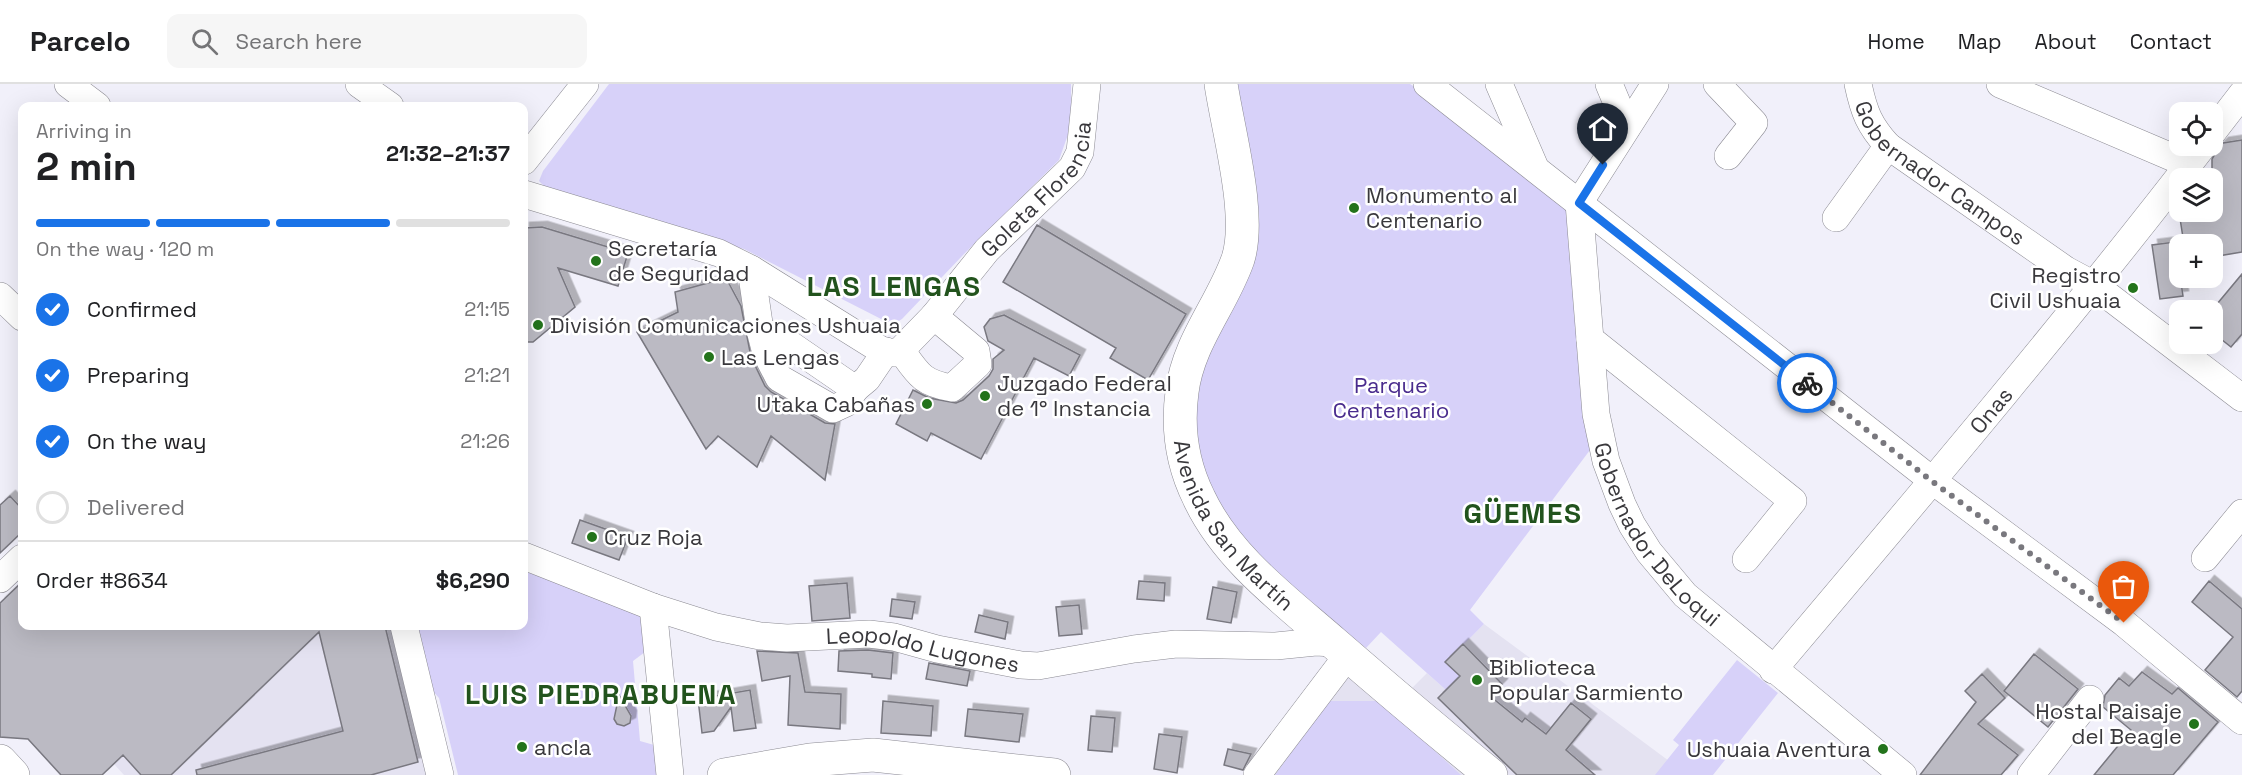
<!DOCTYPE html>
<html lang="en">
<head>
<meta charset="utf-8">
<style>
	body { margin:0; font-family:"Space Grotesk",sans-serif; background:#f6f6f6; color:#202124; height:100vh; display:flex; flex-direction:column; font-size:22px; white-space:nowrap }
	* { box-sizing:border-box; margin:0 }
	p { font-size:20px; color:#757577 }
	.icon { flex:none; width:33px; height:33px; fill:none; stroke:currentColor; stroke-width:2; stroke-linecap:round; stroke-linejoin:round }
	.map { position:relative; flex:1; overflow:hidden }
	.side { position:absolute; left:18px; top:18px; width:510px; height:528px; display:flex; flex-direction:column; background:#fff; border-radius:12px; box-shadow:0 6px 24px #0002 }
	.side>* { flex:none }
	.controls { position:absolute; left:2169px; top:18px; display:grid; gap:12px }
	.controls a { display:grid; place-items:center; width:54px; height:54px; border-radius:12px; background:#fff; box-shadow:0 6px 24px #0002; font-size:30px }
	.pin { position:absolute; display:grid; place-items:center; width:51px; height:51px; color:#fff; margin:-62px -26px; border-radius:50% 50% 50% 0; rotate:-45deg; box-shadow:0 0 6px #0007 }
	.pin .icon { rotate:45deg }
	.courier { position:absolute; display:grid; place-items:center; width:60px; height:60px; margin:-30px; border:4px solid #1a73e8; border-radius:50%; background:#fff; color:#222; box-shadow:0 2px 8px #0007 }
	.head em { font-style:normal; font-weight:600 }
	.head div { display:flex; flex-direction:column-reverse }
	.head { display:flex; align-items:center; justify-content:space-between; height:102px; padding:0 18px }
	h1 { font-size:39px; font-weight:600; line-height:45px }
	.bar { display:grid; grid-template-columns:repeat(4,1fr); gap:9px 6px; align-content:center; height:72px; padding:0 18px }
	.bar i { height:8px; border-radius:4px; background:#e0e0e0 }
	.bar .on { background:#1a73e8 }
	.bar p { grid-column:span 4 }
	.line { display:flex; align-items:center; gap:15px; padding:0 18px; border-top:2px solid #e0e0e0 }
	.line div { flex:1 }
	ol { padding:0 18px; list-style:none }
	li { display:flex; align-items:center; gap:18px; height:66px }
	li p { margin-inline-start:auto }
	li .icon { padding:6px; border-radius:50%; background:#1a73e8; color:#fff; stroke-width:4 }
	li:last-child { color:#757577 }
	li i { width:33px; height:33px; border:3px solid #e0e0e0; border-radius:50% }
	header { display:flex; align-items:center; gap:36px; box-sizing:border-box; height:84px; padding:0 30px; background:#fff; border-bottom:2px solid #e0e0e0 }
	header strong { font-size:28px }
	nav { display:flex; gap:33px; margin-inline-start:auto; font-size:21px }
	.search { width:420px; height:54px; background:#f6f6f6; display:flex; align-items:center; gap:15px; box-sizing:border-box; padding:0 21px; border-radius:12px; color:#757577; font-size:22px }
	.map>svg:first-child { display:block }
</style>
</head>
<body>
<header>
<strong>Parcelo</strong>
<div class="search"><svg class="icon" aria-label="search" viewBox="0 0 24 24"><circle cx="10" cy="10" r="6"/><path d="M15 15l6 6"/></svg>Search here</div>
<nav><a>Home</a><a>Map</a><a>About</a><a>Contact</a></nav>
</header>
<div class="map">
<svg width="2242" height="691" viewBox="0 0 2242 691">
	<defs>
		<filter id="shadow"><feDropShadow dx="5.5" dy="-5.5" stdDeviation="0" flood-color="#0004"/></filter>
	</defs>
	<rect width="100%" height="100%" fill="#f1f0fa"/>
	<path fill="#e4e2f1" d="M22,498v44h377l37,149h-312l-10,-11 -53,11 -33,-36 -28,-3v-133z
		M1484,540l204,151h-417l95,-127 46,40 15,-15 19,17 -1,-28z"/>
	<path fill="#d7d1f9" d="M609,0h462v42l-12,34 -95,94 -62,65 -8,5 -7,-2 -143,-73 -30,-7 -165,-51 -10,-10 4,-10z
		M1231,0h179l16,10 141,117 23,239 -120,160 14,14 -38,38 14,14 -14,14 -65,-58 -15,16 -93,-70 -16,-15 -55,-87 -10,-82 52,-125z
		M524,487l114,42 3,3 4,36 -12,9 7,80 14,4 2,30h-198l-19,-77 -9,-10 -15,-62h109z
		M1737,576l41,33 -65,82h-58l24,-30 -6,-5z
		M1329,617h51l81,74h-186z"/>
	<path fill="#bbbac3" stroke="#797880" stroke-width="1.5" filter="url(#shadow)" d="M2242,56v112l-30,5v-13h-28l-5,-32h33v-53l7,-12 4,-4z
		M1037,141l149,89 -38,66 -38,-22 6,-10 -113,-66z
		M542,143l86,26 -10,33 -60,-18 17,39 -42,35h-9v-114z
		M2175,158l8,54 -23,3 -8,-54z
		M2242,190v60l-11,13 -19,-15v-22z
		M726,194l15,28 10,51 14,29 6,6 54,31 10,1 -10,56 -54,-44 -14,31 -39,-31 -12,13 -69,-117 41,-20 -3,-20z
		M1004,231l76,40 -11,21 -35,-18 -53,101 -50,-26 -4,8 -31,-17 17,-34 16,8 27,5 7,-3 26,-24 4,-7v-10l11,-9 -16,-9 -4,-14 6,-8z
		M10,412l12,13v23l-22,21v-48z
		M580,436l48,17 -9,23 -47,-17z
		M1139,497l26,2 -1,18 -27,-2z
		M2209,497l33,28v82l-5,6 -32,-27 28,-33 -41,-35z
		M22,498v44h363l33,136 -47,13h-174l-1,-5 147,-39 -24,-99 -148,143h-30l-18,-20 -21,20h-41l-33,-36 -28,-2v-134z
		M847,499l3,35 -38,3 -3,-35z
		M1213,503l24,5 -6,31 -24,-4z
		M892,515l23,3 -3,17 -22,-3z
		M1079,521l3,29 -23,2 -3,-29z
		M979,531l29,7 -3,17 -30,-7z
		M1463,560l39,40 -12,12 32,26 3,-4 21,16 25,-31 20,16 -25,31 29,25h-78l-79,-77 22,-22 -15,-14z
		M868,566l25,3 -2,26 -19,-2v-3l-34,-3 1,-20z
		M757,567l41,2 7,39 36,2 -1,35 -52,-4 2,-49 -28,5z
		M2034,570l44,35 -30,38 -44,-36z
		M929,579l41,8 -3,15 -41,-7z
		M2142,588l30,22 6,-6 40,34 -45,53h-79l37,-45 -28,-23 2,-12 14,-17 10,8z
		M1982,590l23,24 -27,26 40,31 -17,20h-81l56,-73 -11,-11z
		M750,606l6,38 -22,3 -3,-24 -17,24 -12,2 -4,-34z
		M619,611l12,21 -1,7 -6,3 -7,-2 -3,-5z
		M883,617l50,5 -2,30 -50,-3z
		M968,625l55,5 -4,28 -54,-6z
		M1091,632l24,2 -3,34 -24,-2z
		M1159,650l23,3 -5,36 -23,-4z
		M1228,665l23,5 -8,16 -19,-5z"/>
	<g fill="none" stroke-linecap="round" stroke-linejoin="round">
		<g stroke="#8b8a92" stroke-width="28">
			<g id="minor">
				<path d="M68,0l29,22"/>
				<path d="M359,0l31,22"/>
				<path d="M1427,0l506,397 191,142 118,98"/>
				<path d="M1499,0l35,81"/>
				<path d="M1609,0l18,43"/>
				<path d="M1717,0l37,39 -26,33"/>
				<path id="s1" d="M1858,0c6,28 11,41 30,62l178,124 28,15 148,113"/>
				<path d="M2000,0l188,80"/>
				<path d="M2212,49l30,-39"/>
				<path d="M524,77l61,-77"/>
				<path id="s2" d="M524,110l195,59 32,16 130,81 12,3 8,-3 33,-34 53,-66 85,-82 8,-16 7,-68"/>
				<path id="s3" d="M1579,119l17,211 10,47 16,43 10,21 17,27 36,43 218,180"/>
				<path d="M1579,119l76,-119"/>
				<path d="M1836,134l52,-72"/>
				<path d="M751,185l9,61 25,11 70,48 12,-10 19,-28"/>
				<path d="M0,212l22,21"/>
				<path d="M760,246l6,23 13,25 54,31 13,-6 9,-14"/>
				<path d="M1590,255l203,162 -47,58"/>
				<path d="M901,266c17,24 21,33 51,38l26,-24 -2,-13 -42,-35"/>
				<path id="s4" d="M524,472l129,51 63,20 44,9 27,2 82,-4 25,3 43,12 84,16 17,1 96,-17 42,-5 100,2 40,-4 17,1"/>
				<path d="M2205,474l37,-45"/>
				<path d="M0,495l22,-21"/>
				<path d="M653,523l17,168"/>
				<path d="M404,542l36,149"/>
				<path id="s5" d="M1773,586c146,-173 292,-345 430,-524"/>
				<path d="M1257,691l91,-120"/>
				<path d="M2031,691l59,-76"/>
			</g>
		</g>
		<g stroke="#8b8a92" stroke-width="34">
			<g id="major">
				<path id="s6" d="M1221,0c7,47 31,131 17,175 -16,46 -50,83 -56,133 -5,37 1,74 17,106 28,60 87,103 135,145 52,45 104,89 157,132"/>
				<path d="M0,677l13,14"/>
				<path d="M724,691l86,-15 63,-5 181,20"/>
			</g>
		</g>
		<use href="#minor" stroke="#fff" stroke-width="27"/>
		<use href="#major" stroke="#fff" stroke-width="33"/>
	</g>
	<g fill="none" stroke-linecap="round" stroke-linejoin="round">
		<path stroke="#79787e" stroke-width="6" stroke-dasharray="0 10.8" d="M1807,299l126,99 191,141"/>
		<path stroke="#1a73e8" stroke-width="8" d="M1603,81l-24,38 228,180"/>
	</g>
	<g fill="#23731b" stroke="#fff" stroke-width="2">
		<circle cx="1354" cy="124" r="6"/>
		<circle cx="596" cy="177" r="6"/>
		<circle cx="2133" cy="204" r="6"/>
		<circle cx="538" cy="241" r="6"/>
		<circle cx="709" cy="273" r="6"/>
		<circle cx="985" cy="312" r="6"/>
		<circle cx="927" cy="320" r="6"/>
		<circle cx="592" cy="453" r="6"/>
		<circle cx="1477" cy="596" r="6"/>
		<circle cx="2194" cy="640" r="6"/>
		<circle cx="522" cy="663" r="6"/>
		<circle cx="1883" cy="665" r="6"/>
	</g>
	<g text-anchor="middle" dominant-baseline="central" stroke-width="5" stroke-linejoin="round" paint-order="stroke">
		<g font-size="22" fill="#39383c" stroke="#fff">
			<text stroke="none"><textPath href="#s1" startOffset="126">Gobernador Campos</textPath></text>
			<text stroke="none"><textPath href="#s2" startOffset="627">Goleta Florencia</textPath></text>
			<text stroke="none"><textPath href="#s5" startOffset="339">Onas</textPath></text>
			<text stroke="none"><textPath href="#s6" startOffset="472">Avenida San Martín</textPath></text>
			<text stroke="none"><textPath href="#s3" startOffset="350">Gobernador DeLoqui</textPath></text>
			<text stroke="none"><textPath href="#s4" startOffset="414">Leopoldo Lugones</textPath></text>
		</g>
		<g font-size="22" fill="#39383c" stroke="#fff" text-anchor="start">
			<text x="1366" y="111">Monumento al<tspan x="1366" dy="25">Centenario</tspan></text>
			<text x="608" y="164">Secretaría<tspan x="608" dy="25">de Seguridad</tspan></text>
			<text x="2121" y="191" text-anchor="end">Registro<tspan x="2121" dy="25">Civil Ushuaia</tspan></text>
			<text x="550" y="241">División Comunicaciones Ushuaia</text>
			<text x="721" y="273">Las Lengas</text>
			<text x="997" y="299">Juzgado Federal<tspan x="997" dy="25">de 1° Instancia</tspan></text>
			<text x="915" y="320" text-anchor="end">Utaka Cabañas</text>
			<text x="604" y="453">Cruz Roja</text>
			<text x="1489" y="583">Biblioteca<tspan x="1489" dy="25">Popular Sarmiento</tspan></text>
			<text x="2182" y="627" text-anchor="end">Hostal Paisaje<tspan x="2182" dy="25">del Beagle</tspan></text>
			<text x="534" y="663">ancla</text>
			<text x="1871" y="665" text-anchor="end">Ushuaia Aventura</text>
		</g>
		<g font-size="22" fill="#492b8d" stroke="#fff">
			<text x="1391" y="301">Parque<tspan x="1391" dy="25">Centenario</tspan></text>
		</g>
		<g font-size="28" font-weight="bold" letter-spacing="1.5" fill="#22531d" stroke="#fff">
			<text x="894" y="202">LAS LENGAS</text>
			<text x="1523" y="429">GÜEMES</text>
			<text x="601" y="610">LUIS PIEDRABUENA</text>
		</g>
	</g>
</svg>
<div class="controls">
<a><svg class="icon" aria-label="locate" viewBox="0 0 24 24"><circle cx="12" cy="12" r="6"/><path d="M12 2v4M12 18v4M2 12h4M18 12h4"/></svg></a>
<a><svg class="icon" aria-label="layers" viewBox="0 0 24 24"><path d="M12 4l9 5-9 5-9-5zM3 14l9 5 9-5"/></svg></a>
<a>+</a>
<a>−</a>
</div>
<div class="pin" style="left:2124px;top:539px;background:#ea580c"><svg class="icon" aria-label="bag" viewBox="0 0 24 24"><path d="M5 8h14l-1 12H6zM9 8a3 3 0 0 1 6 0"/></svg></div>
<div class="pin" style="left:1603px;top:81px;background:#1f2937"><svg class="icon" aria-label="home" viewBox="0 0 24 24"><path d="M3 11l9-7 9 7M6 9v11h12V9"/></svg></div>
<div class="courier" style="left:1807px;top:299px"><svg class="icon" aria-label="bike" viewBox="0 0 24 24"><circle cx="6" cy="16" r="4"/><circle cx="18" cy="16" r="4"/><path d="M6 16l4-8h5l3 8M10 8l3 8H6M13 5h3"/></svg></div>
<section class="side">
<div class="head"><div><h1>2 min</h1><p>Arriving in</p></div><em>21:32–21:37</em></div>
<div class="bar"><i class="on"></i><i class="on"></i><i class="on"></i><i></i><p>On the way · 120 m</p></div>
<ol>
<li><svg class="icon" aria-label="check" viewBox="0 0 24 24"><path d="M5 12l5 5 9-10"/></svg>Confirmed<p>21:15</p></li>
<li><svg class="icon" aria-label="check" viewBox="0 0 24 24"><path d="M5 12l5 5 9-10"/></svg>Preparing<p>21:21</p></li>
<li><svg class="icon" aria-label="check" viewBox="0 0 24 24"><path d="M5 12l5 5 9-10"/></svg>On the way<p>21:26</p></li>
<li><i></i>Delivered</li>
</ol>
<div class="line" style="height:78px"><div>Order #8634</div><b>$6,290</b></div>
</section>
</div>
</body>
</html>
